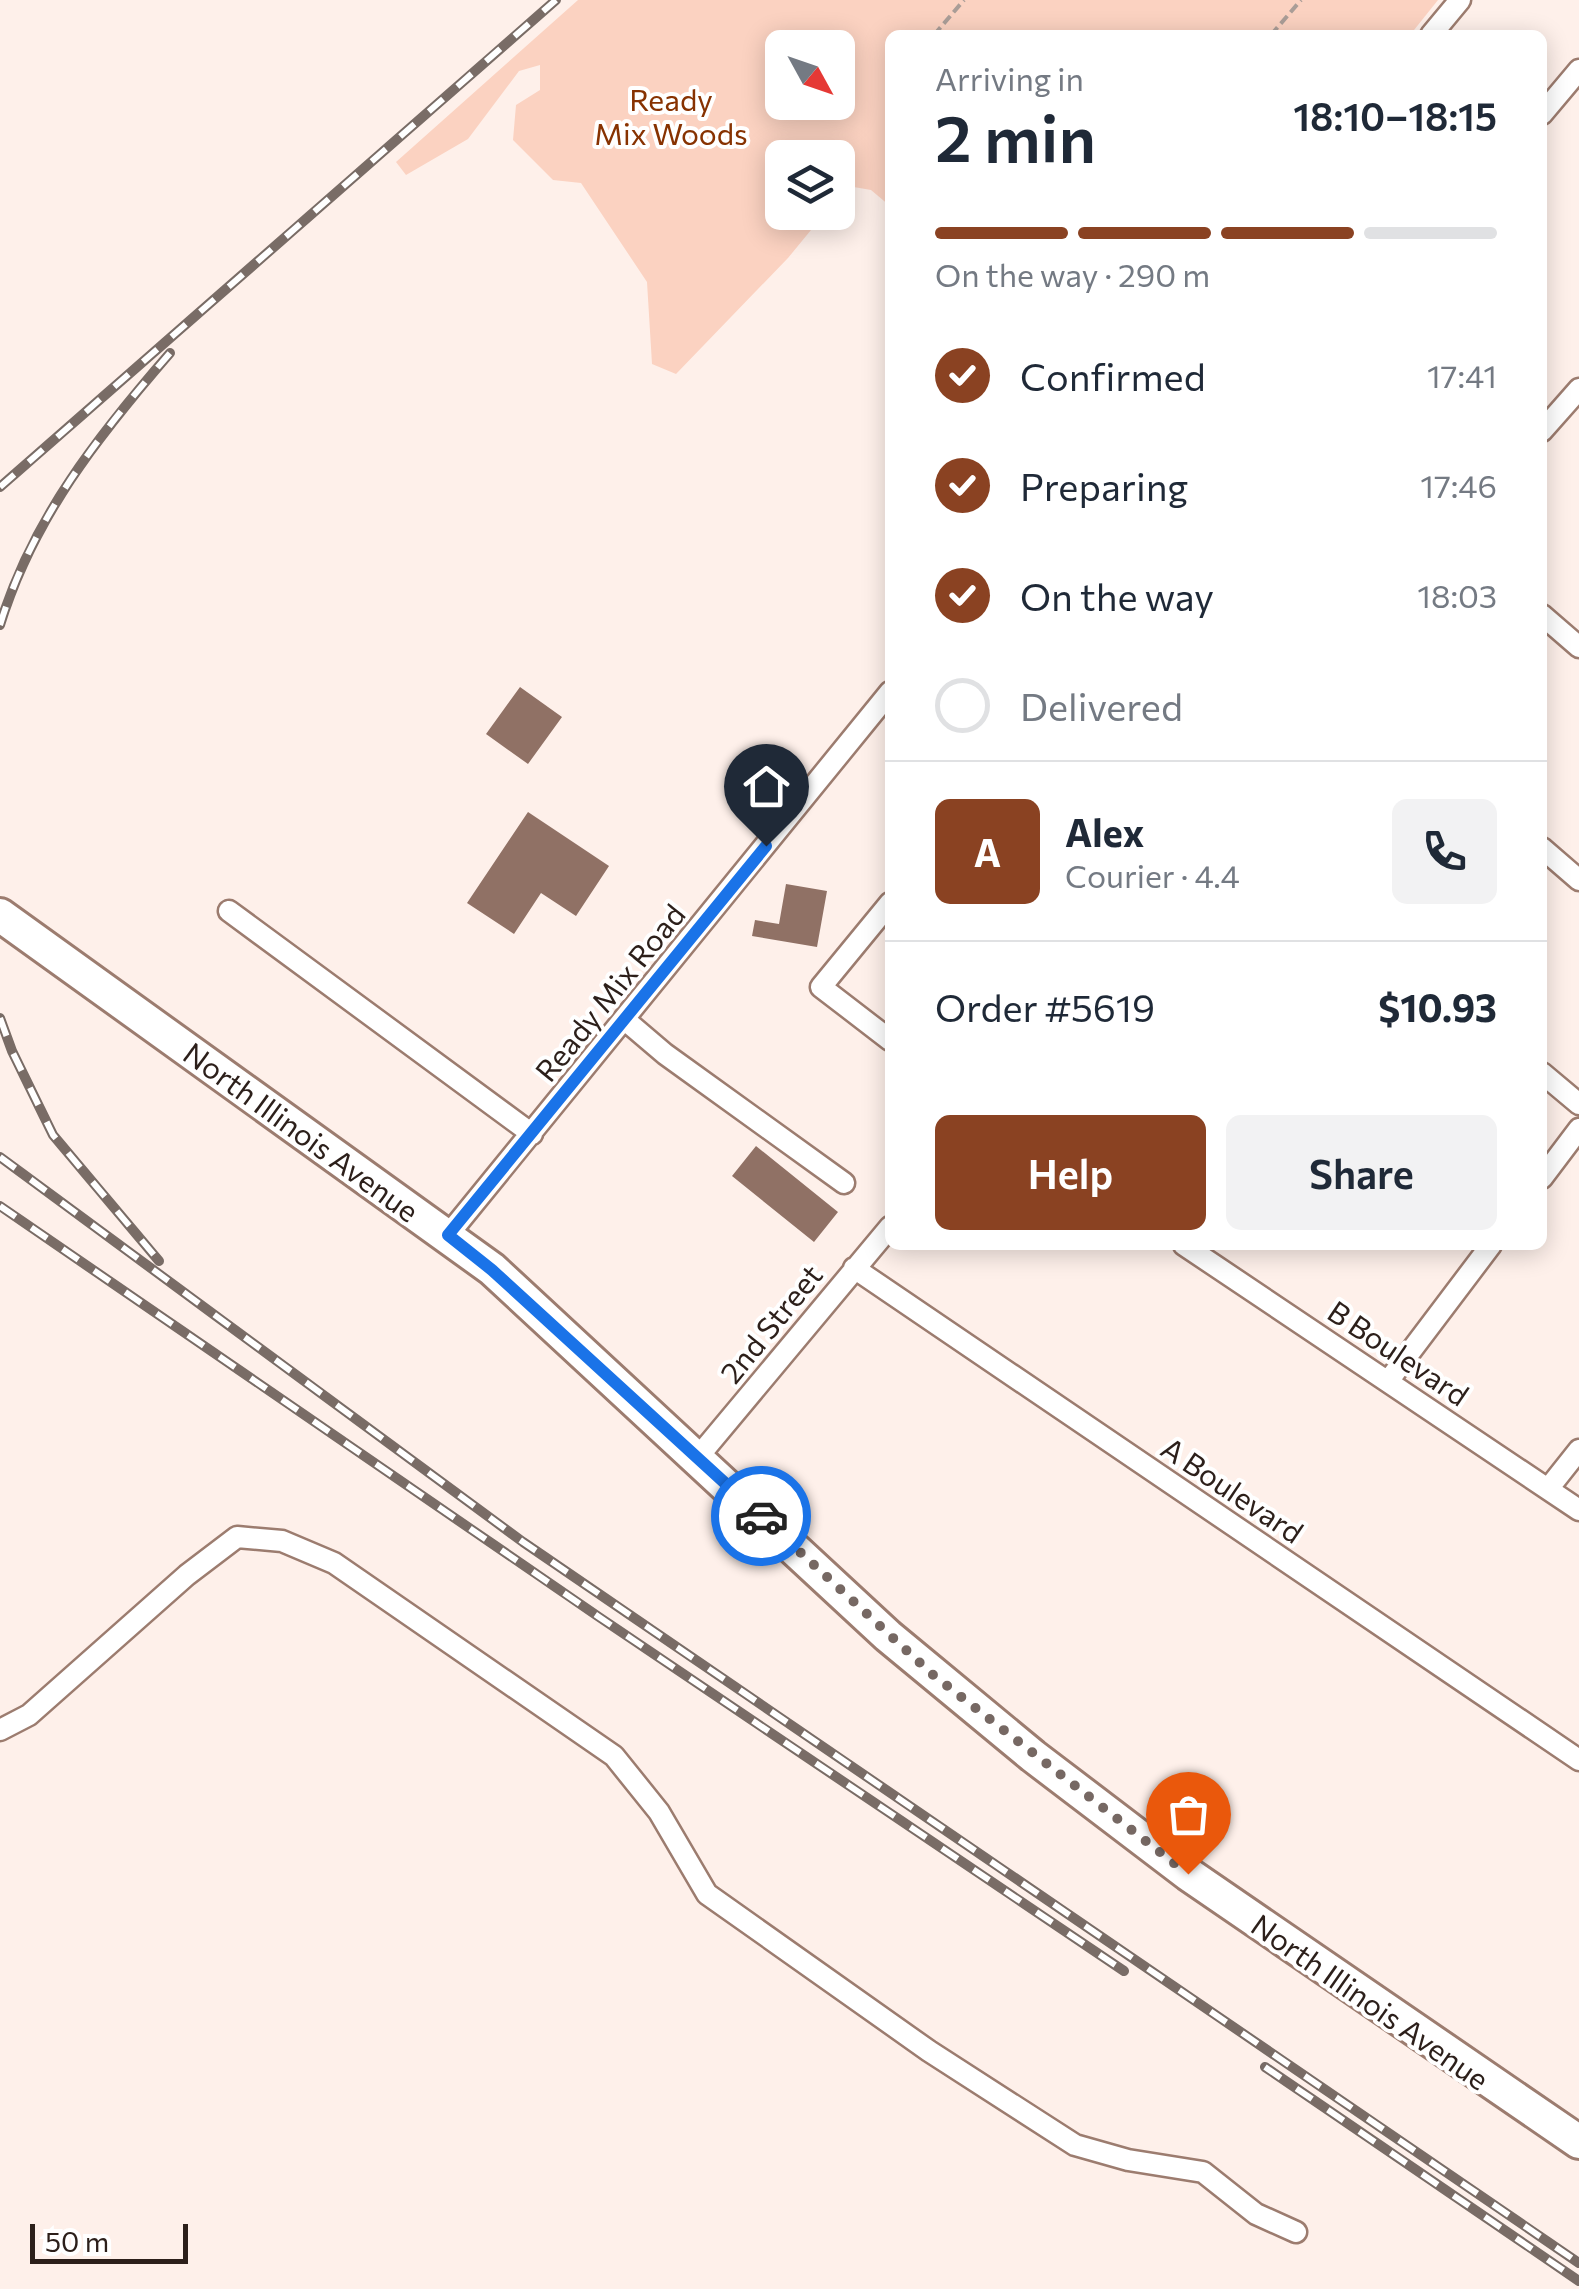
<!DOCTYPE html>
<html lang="en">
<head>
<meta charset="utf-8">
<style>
	body { margin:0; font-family:Commissioner,sans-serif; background:#f2f2f3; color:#1f2937; height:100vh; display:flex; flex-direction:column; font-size:38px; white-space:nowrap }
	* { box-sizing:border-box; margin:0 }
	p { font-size:32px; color:#747a83 }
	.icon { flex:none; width:55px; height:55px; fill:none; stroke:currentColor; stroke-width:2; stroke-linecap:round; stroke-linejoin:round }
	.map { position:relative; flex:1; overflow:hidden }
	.side { position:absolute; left:885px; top:30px; width:662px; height:1220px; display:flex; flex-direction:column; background:#fff; border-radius:15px; box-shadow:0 5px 25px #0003 }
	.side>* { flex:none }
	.needle { width:65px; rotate:130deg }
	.controls { position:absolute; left:765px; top:30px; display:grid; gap:20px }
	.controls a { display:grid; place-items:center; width:90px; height:90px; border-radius:15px; background:#fff; box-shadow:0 5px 25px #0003; font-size:50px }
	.scale { position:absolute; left:30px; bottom:25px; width:158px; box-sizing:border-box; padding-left:10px; border:5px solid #2c1f1a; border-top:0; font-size:28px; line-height:35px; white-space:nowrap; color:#2c1f1a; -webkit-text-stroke:8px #fff; paint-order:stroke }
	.pin { position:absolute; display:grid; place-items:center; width:85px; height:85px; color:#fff; margin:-102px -42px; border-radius:50% 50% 50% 0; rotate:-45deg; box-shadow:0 0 10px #0007 }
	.pin .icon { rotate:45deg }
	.courier { position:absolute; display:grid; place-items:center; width:100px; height:100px; margin:-50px; border:8px solid #1a73e8; border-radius:50%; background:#fff; color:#222; box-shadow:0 2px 12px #0007 }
	.headline em { font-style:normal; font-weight:600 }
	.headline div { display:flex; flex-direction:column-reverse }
	.headline { display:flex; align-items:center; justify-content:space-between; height:170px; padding:0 50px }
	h1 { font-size:65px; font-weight:600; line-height:75px }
	.bar { display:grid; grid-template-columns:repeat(4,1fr); gap:15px 10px; align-content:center; height:120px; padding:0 50px }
	.bar i { height:12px; border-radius:8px; background:#e0e1e3 }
	.bar .selected { background:#8a4222 }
	.bar p { grid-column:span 4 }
	.line { display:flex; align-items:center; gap:25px; padding:0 50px; border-top:2px solid #e0e1e3 }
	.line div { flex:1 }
	.round { display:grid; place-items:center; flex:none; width:105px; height:105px; border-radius:15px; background:#f2f2f3 }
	ol { padding:0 50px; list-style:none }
	li { display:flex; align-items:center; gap:30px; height:110px }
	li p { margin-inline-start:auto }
	li .icon { padding:10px; border-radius:50%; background:#8a4222; color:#fff; stroke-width:4 }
	li:last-child { color:#747a83 }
	li i { width:55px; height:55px; border:5px solid #e0e1e3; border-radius:50% }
	.button { display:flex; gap:20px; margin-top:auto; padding:20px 50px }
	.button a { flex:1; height:115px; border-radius:15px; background:#8a4222; color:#fff; font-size:40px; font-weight:600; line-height:115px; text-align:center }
	.button a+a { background:#f2f2f3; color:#1f2937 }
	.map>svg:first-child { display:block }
</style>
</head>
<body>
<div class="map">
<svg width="1579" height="2289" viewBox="0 0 1579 2289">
	<rect width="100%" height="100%" fill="#fef0ea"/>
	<path fill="#fbd2c1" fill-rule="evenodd" d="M578,0h860l-28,35h-520v171l-19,-16 -23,-4 -10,12v-40h-56v54l43,1 -37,45 -112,116 -24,-10 -5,-82 -66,-99 -28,-3 -40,-40 3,-35 24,-15v-25l-21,6 -51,68 -62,36 -10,-13zM782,48h56v54h-56z"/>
	<path fill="#907165" d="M520,687l42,30 -34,47 -42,-30z
		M528,812l81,54 -33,50 -35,-23 -27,41 -47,-31z
		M786,884l41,7 -10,56 -65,-11 3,-16 24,4z
		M756,1146l82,66 -24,30 -82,-66z"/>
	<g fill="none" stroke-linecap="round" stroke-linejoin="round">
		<g stroke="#9c7c6f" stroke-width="25">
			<path id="street" d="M1431,35l29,-35
				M1542,114l37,-44
				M1542,431l37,-42
				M1542,615l37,32
				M1542,848l37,32
				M890,903l-69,84 69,53
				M229,911l303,223
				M625,1020l40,34 179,129
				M1542,1073l37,31
				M1542,1178l37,-49
				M448,1235l442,-543
				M1184,1245l395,265
				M854,1268l725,492
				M1389,1380l102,-135
				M698,1457l192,-230
				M1548,1489l31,-39
				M0,1730l29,-15 158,-140 50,-38 45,4 52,22 280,193 45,56 48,82 222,157 146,94 53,15 75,12 53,42 40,18"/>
		</g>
		<g stroke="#9c7c6f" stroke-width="38">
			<path id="primary" d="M0,915l492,354 396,367 145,120 155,118 391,268"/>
		</g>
		<path stroke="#aa9d97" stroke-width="4" stroke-dasharray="10 5" stroke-linecap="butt" d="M934,35l30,-35
			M1271,35l30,-35"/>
		<use href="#street" stroke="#fff" stroke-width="20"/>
		<use href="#primary" stroke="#fff" stroke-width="32"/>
		<g stroke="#796c66" stroke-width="10">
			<path id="rail" d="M0,487l556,-487
				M0,625c33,-107 98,-189 170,-272
				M0,1018l12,33 41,84 106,126
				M0,1157l523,385 1056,721
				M0,1206l599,411 525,354
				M1265,2067l314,214"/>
		</g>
		<use href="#rail" stroke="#fff" stroke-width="6" stroke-dasharray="19" stroke-linecap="butt"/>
	</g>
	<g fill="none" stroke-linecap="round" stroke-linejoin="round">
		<path stroke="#766863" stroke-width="10" stroke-dasharray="0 18" d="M761,1516l171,158 256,200"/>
		<path stroke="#1a73e8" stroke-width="12" d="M761,1516l-269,-246 -44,-35 318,-389"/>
	</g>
	<g text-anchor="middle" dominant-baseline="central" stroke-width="8" stroke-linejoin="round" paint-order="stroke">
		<g font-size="30" fill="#873201" stroke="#fff">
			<text x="671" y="98">Ready<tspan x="671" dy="34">Mix Woods</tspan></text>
		</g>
		<g font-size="30" fill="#2c1f1a" stroke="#fff">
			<text transform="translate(609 992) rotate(-51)">Ready Mix Road</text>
			<text transform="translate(302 1131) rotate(36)">North Illinois Avenue</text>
			<text transform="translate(770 1323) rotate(-51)">2nd Street</text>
			<text transform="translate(1399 1352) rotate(34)">B Boulevard</text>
			<text transform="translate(1233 1489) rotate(34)">A Boulevard</text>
			<text transform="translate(1371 2001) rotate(35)">North Illinois Avenue</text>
		</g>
	</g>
</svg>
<div class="controls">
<a><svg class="needle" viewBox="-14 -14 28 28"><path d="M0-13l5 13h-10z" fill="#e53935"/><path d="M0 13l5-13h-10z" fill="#747a83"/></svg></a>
<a><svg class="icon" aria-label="layers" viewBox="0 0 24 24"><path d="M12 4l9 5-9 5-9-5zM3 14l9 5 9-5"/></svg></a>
</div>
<div class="scale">50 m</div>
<div class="pin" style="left:1188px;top:1874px;background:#ea580c"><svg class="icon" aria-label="bag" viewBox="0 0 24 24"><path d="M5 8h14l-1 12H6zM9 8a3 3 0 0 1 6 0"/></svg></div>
<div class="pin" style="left:766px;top:846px;background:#1f2937"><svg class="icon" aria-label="home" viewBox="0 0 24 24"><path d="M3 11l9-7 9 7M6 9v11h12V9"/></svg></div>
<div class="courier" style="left:761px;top:1516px"><svg class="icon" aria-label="car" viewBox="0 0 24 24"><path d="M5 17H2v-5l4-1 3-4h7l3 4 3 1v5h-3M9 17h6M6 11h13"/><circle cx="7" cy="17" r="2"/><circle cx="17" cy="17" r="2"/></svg></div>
<section class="side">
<div class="headline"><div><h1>2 min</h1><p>Arriving in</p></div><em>18:10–18:15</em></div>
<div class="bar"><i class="selected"></i><i class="selected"></i><i class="selected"></i><i></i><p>On the way · 290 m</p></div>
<ol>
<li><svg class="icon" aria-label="check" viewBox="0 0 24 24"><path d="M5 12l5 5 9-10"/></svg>Confirmed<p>17:41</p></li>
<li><svg class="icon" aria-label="check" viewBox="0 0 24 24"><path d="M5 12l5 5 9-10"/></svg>Preparing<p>17:46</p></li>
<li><svg class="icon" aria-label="check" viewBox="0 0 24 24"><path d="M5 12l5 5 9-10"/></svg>On the way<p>18:03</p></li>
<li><i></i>Delivered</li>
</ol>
<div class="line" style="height:180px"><b class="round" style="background:#8a4222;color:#fff">A</b><div><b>Alex</b><p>Courier · 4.4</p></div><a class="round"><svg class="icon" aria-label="phone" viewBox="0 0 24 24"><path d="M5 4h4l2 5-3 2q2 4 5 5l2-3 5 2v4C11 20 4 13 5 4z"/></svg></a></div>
<div class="line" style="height:130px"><div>Order #5619</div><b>$10.93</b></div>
<div class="button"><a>Help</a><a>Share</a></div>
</section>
</div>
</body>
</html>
